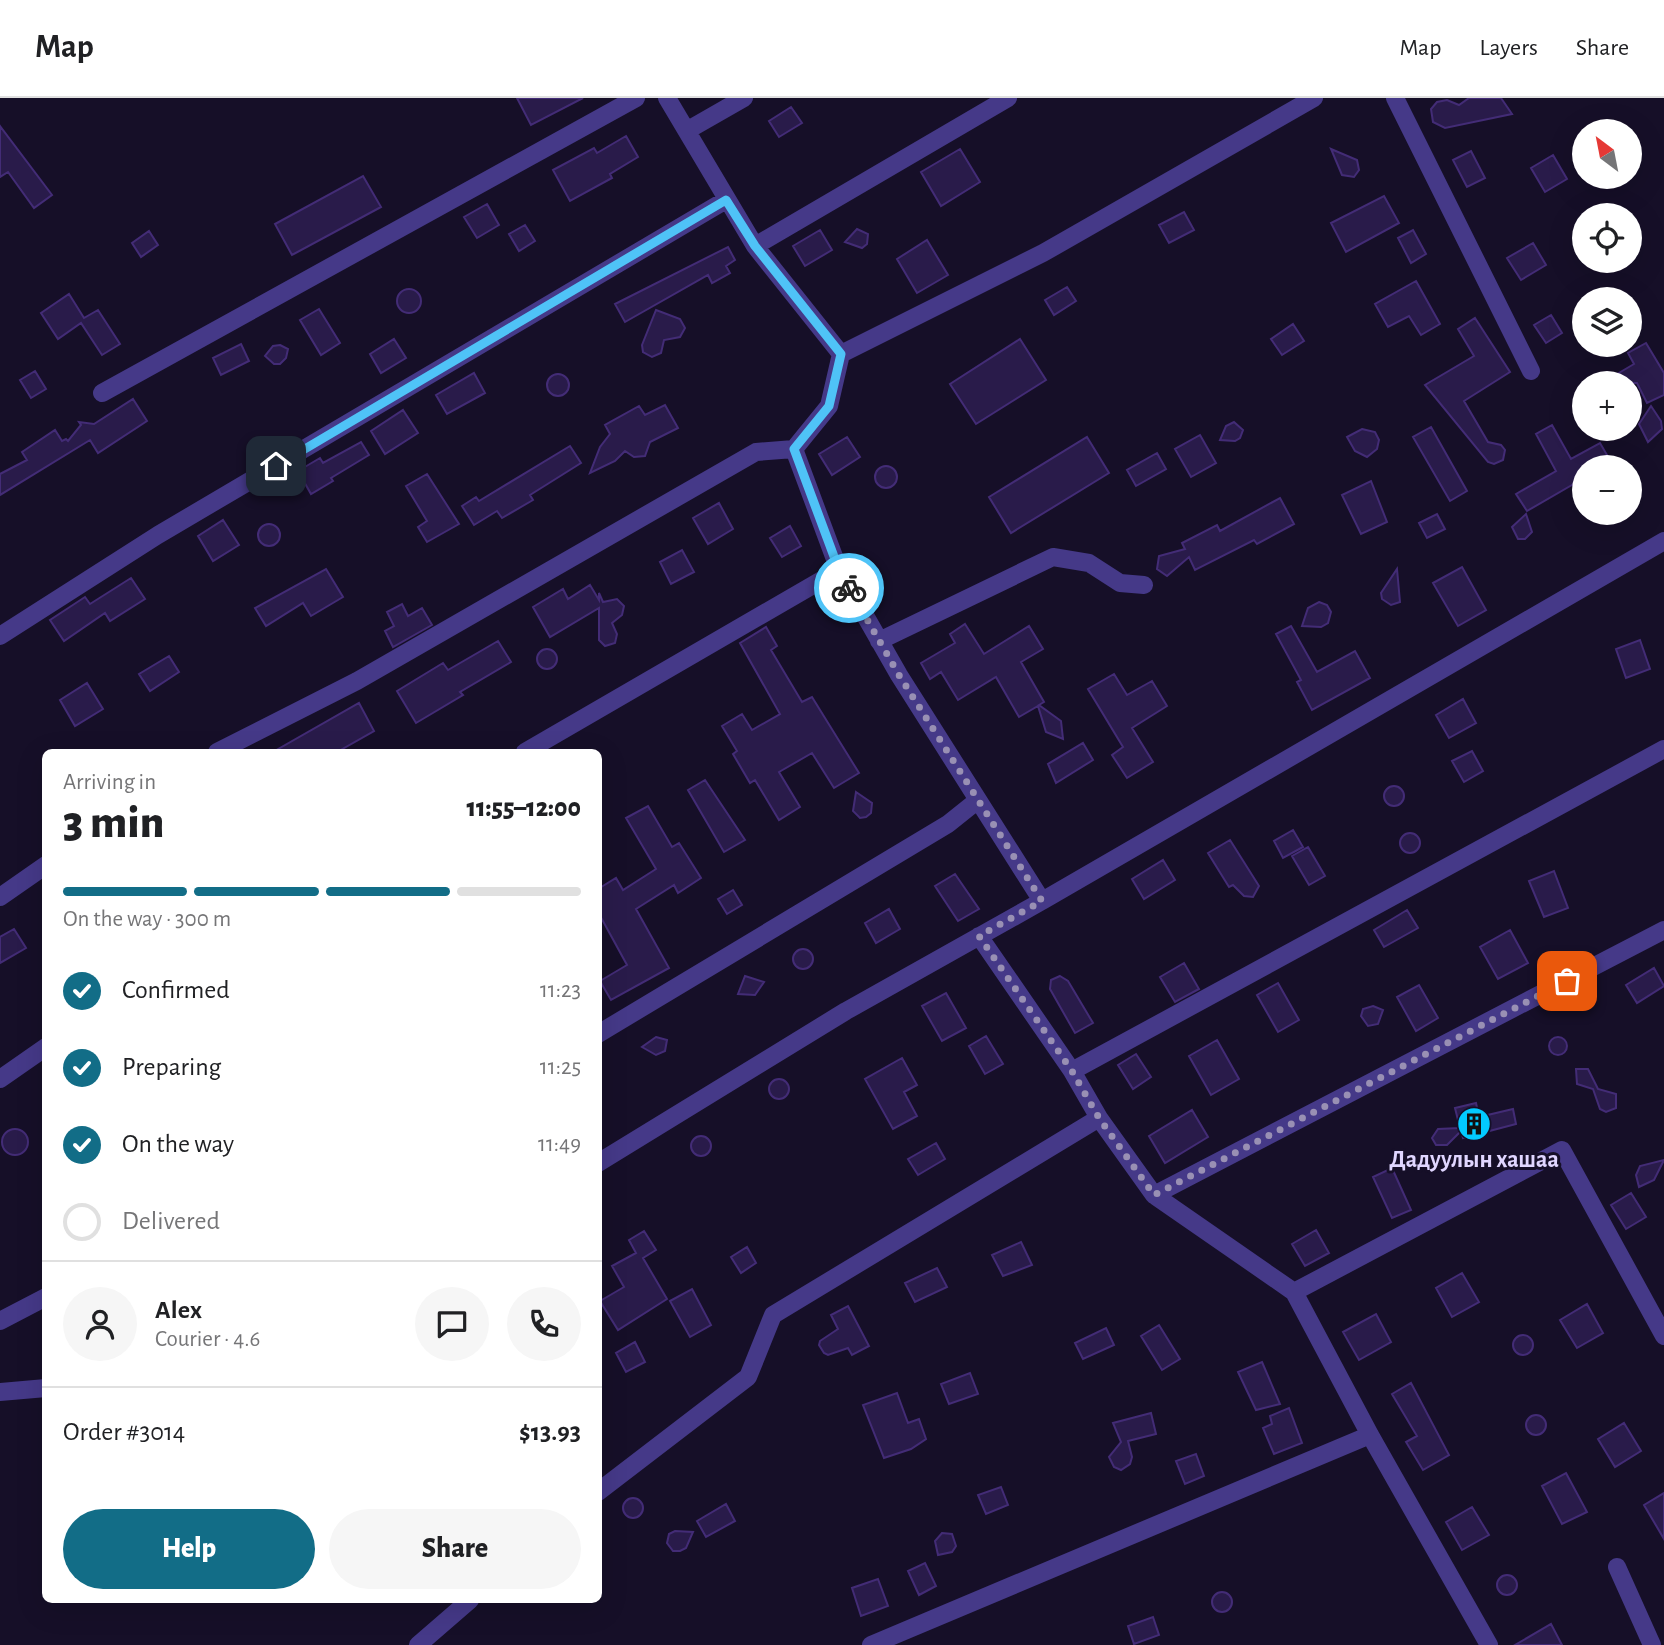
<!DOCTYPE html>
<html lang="en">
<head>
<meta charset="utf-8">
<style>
	body { margin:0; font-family:"Alegreya Sans",sans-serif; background:#f6f6f6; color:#202124; height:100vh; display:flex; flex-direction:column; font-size:26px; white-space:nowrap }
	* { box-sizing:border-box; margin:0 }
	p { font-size:23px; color:#757577 }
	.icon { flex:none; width:38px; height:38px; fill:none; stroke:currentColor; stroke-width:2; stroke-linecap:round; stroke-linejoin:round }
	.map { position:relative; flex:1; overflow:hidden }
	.panel { position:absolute; left:42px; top:651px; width:560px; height:854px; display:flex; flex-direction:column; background:#fff; border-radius:10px; box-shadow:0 7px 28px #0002 }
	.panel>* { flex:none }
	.needle { width:46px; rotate:328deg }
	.controls { position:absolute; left:1572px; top:21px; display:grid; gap:14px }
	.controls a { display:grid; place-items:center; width:70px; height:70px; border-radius:50%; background:#fff; box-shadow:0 7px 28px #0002; font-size:35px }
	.pin { position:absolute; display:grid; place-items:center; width:60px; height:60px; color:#fff; margin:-30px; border-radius:14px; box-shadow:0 4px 10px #0006 }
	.courier { position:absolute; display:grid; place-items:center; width:70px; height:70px; margin:-35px; border:5px solid #4fc3f7; border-radius:50%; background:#fff; color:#222; box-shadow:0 2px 9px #0007 }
	.summary em { font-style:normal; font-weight:800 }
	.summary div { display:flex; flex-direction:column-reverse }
	.summary { display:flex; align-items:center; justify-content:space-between; height:119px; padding:0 21px }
	h1 { font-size:46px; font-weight:800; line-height:52px }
	.bar { display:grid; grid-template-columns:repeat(4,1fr); gap:10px 7px; align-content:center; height:84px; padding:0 21px }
	.bar i { height:9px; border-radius:5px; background:#e0e0e0 }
	.bar .current { background:#126d87 }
	.bar p { grid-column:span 4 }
	.line { display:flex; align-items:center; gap:18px; padding:0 21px; border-top:2px solid #e0e0e0 }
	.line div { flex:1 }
	.round { display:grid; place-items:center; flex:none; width:74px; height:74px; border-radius:37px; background:#f6f6f6 }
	ol { padding:0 21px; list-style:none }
	li { display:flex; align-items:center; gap:21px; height:77px }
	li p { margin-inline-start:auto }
	li .icon { padding:7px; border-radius:50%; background:#126d87; color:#fff; stroke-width:4 }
	li:last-child { color:#757577 }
	li i { width:38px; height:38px; border:4px solid #e0e0e0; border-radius:50% }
	.cta { display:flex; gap:14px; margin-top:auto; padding:14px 21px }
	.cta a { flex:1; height:80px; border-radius:42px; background:#126d87; color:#fff; font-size:28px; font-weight:800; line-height:80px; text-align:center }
	.cta a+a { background:#f6f6f6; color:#202124 }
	header { display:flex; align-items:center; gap:42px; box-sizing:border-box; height:98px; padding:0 35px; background:#fff; border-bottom:2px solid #e0e0e0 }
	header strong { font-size:33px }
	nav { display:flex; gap:38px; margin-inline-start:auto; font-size:24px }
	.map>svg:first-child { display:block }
</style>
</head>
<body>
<header>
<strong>Map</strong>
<nav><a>Map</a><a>Layers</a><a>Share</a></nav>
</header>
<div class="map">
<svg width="1664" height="1547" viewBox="0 0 1664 1547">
	<rect width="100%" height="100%" fill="#160f28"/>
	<path fill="#291b4a" stroke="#432c76" stroke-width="2" d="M517,0h66l-52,27z
		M1469,0h32l11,16 -67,14 -12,-6 -2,-13 6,-7 10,-2 12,5z
		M791,9l11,16 -23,14 -10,-16z
		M0,28l52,69 -18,13 -26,-36 -8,5z
		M626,38l12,21 -28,17 2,4 -42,23 -17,-31 41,-22 3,5z
		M960,51l20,33 -39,24 -20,-34z
		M1331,51l26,11 2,10 -5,7 -12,-2z
		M1471,53l14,27 -18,9 -14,-27z
		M1553,57l14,24 -22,13 -14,-24z
		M363,78l18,31 -89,48 -17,-31z
		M1384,98l15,27 -53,29 -15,-29z
		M487,106l12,21 -22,13 -13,-21z
		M1184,114l10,18 -25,13 -10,-18z
		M525,127l10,16 -16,10 -10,-17z
		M857,131l11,5 -1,10 -5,4 -17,-6z
		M820,132l12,20 -27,16 -12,-20z
		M1413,132l13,24 -15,9 -13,-25z
		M149,133l9,14 -17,12 -9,-14z
		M927,142l21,35 -31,18 -20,-34z
		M1533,145l13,22 -25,15 -14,-22z
		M728,149l7,13 -9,6 4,7 -18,10 -4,-8 -83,47 -10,-18z
		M1416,183l24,43 -19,11 -12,-19 -21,11 -13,-23z
		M1067,189l9,14 -22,14 -9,-15z
		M397 203a12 12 0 1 1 24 0a12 12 0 1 1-24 0Z
		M69,196l15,24 14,-8 22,34 -18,11 -21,-32 -23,16 -17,-26z
		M319,211l21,34 -19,12 -21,-35z
		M656,212l24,9 5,9 -5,9 -16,3 -3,13 -9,4 -9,-5 -1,-7z
		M1551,217l11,18 -16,10 -12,-18z
		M1475,220l35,54 -46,29 24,41 13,3 4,5 -2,10 -9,4 -6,-2 -63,-77 49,-29 -16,-27z
		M1293,226l11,17 -22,14 -11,-16z
		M394,241l12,19 -25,15 -11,-19z
		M1020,241l26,41 -70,44 -26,-40z
		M1646,245l18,30v22l-17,8 -10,-20h-35l32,-19 -6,-11z
		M241,246l8,17 -28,14 -8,-17z
		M280,247l8,4 -2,9 -6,6h-6l-9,-8 8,-10z
		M35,273l11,18 -15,9 -11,-18z
		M474,275l11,20 -38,21 -11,-19z
		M547 287a11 11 0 1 1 22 0a11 11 0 1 1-22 0Z
		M133,301l14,22 -49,32 -8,-13 -90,55v-21l27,-14 -5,-8 33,-22 7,11 4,-2 2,2 13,-16 -2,-3 15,2z
		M665,307l13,23 -28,14 -5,14 -11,1 -9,-6 -10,10 -25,12 10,-26 10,-13 -5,-9 34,-19 6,9z
		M1651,308l10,15 1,8 -14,13 -9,-18z
		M403,312l15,23 -33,21 -14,-23z
		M1234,324l9,8 -3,8 -5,3 -15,-1 6,-14z
		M1552,327l19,34 29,-16 14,24h-30v11l-57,33 -11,-17 40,-23 -20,-37z
		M1431,329l36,64 -17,10 -37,-64z
		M1362,331l13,3 4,8 -2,9 -10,8 -12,-6 -8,-14z
		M1200,337l16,28 -25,14 -16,-28z
		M847,339l13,20 -28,18 -13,-21z
		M1087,339l22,36 -98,60 -22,-36z
		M361,344l8,13 -38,23 2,3 -22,13 -13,-23 22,-13 3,5z
		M570,348l11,17 -51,32 3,5 -31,18 -5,-7 -23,14 -12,-19 14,-9 3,4z
		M1157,355l9,16 -30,17 -9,-16z
		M875 379a11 11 0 1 1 22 0a11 11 0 1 1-22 0Z
		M427,376l32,50 -32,18 -9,-15 9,-6 -21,-35z
		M1371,383l16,41 -26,12 -19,-39z
		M1280,400l14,26 -37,20 -3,-4 -59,30 -6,-13 -22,19 -10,-7 2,-13 26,-7 -3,-6 35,-18 3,6z
		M719,405l14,26 -25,15 -15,-26z
		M1437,416l8,15 -18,9 -8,-15z
		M1526,416l6,18 -7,7h-7l-6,-12z
		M223,422l16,25 -26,16 -15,-25z
		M258 437a11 11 0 1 1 22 0a11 11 0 1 1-22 0Z
		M790,428l11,20 -19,11 -12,-19z
		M682,452l12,22 -23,12 -11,-22z
		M1462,469l24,43 -28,16 -25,-43z
		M326,471l17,28 -32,19 -8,-13 -37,23 -11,-18z
		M1397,471l3,33 -9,3 -9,-6 -1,-6z
		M131,480l14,21 -35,22 -5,-8 -41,28 -14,-21 35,-23 5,7z
		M590,487l9,15v-7l4,9 14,-3 7,7 -2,9 -10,8 5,11 -2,9 -10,3 -6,-6v-32l-49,29 -17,-30 30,-18 5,10z
		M1319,504l8,3 4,7 -3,11 -7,4 -19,-1 6,-18z
		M402,506l6,12 14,-8 10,17 -39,22 -8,-16 9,-5 -7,-14z
		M965,526l19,30 45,-28 14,23 -22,13 23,40 -5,3 22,16 2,18 -17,-7 -8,-26 -19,11 -23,-40 -38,23 -17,-28 -11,7 -9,-16 34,-20 -5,-9z
		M1291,528l26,46 38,-21 15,27 -58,32 -15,-28 4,-2 -25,-46z
		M766,529l11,19 -6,4 31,52 10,-5 47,76 -25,15 -22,-35 -33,19 21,35 -21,13 -24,-40 -5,3 -17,-29 4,-3 -15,-25 20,-12 10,16 28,-16 -40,-71z
		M1640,542l10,29 -24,9 -10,-29z
		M498,543l13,21 -51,30 3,3 -47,28 -19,-32 46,-28 5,7z
		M537 561a10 10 0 1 1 20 0a10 10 0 1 1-20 0Z
		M169,558l10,16 -29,19 -11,-17z
		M1114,576l13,21 25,-14 15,25 -35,22 21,34 -26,16 -15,-23 11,-8 -35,-58z
		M87,585l16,26 -28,17 -15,-26z
		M1463,601l13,24 -27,15 -13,-23z
		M359,605l15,28 -37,21h-64z
		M1083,645l10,17 -37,23 -8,-19z
		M1472,653l11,20 -19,11 -12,-21z
		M705,682l40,60 -21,12 -36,-62z
		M1384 698a10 10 0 1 1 20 0a10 10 0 1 1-20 0Z
		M856,694l16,11 -1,10 -5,4 -6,1 -7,-7z
		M648,708l24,41 7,-4 22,35 -23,15 -4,-8 -38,24 33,59 -58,32 -11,-19 27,-16 -29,-53v-23l18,-11 7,12 33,-21 -30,-51z
		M1293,732l10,17 -20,11 -9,-17z
		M1400 745a10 10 0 1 1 20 0a10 10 0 1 1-20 0Z
		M1230,742l29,46 -6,11 -9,-1 -11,-11 -4,2 -21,-34z
		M1308,749l17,29 -16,9 -17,-29z
		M1163,762l12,20 -31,19 -12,-20z
		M1554,773l14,37 -24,9 -15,-36z
		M955,776l24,35 -21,12 -23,-35z
		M733,792l9,15 -15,9 -9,-15z
		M889,811l11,20 -24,14 -11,-20z
		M1407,812l11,18 -34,19 -10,-17z
		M14,831l12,19 -26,15v-26z
		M1510,832l18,33 -30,16 -18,-32z
		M793 861a10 10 0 1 1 20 0a10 10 0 1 1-20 0Z
		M1184,865l15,26 -24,13 -15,-25z
		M1654,870l10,18 -27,17 -11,-18z
		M745,878l19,6 -9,13 -17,-1z
		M1060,878l8,5 25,42 -18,10 -25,-44 1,-9z
		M1278,885l21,37 -21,12 -21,-37z
		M1419,887l19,33 -22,13 -19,-34z
		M946,895l20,35 -24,13 -20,-35z
		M1373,908l10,4 -5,14 -10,2 -7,-10 2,-7z
		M986,938l17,28 -18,10 -16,-28z
		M656,939l11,3 -2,11 -9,4 -14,-8z
		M1549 948a9 9 0 1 1 18 0a9 9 0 1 1-18 0Z
		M1217,942l22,39 -28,16 -22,-39z
		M1136,956l15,23 -18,12 -15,-24z
		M902,960l15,27 -13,7 13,24 -24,13 -28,-50z
		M1576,971h12l10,20 18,5v14l-10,4 -6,-3 -7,-20 -16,-5z
		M769 991a10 10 0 1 1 20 0a10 10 0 1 1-20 0Z
		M1476,1005l3,14 34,-8 3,15 -53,14 -2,-7 -14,14h-11l-4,-7 6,-9 22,-1 -5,-20z
		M1192,1012l16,27 -43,26 -16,-27z
		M2 1044a13 13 0 1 1 26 0a13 13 0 1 1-26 0Z
		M691 1048a10 10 0 1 1 20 0a10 10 0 1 1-20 0Z
		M936,1045l9,16 -27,16 -10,-16z
		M1664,1062l-10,20 -15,7 -3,-12 4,-9z
		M1392,1070l19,42 -19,8 -19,-41z
		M1631,1095l15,24 -20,12 -15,-24z
		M1316,1132l13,23 -24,13 -13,-22z
		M644,1133l12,19 -13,8 24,41 -49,31 -18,-29 24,-14 -12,-21 24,-13 -7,-13z
		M1021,1144l11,23 -29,11 -11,-21z
		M747,1149l9,16 -15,10 -10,-16z
		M937,1170l10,19 -32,15 -10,-19z
		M1462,1175l17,29 -27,15 -16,-29z
		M692,1191l19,36 -21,12 -20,-36z
		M1587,1206l16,29 -26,15 -17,-28z
		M848,1208l21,40 -17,9 -4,-7 -20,7 -4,-2 -5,-8 1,-4 18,-12 -7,-14z
		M1376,1216l15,28 -32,18 -16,-28z
		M1159,1227l21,34 -18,11 -21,-34z
		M1106,1230l8,17 -31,14 -8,-16z
		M1513 1247a10 10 0 1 1 20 0a10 10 0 1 1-20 0Z
		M635,1244l10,20 -19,10 -10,-19z
		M1262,1264l18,42 -24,6 -18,-38z
		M970,1275l8,21 -29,10 -8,-20z
		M1411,1285l38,72 -26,15 -17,-28 11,-6 -25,-42z
		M897,1295l11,30 11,-4 7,20 -15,10 -27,9 -21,-53z
		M1289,1310l13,35 -28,11 -11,-26 9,-4 -2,-8z
		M1151,1315l5,21 -28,7 4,16 -2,7 -9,6 -7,-3 -5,-10 12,-15 -8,-19z
		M1526 1327a10 10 0 1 1 20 0a10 10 0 1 1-20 0Z
		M1624,1325l17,28 -26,16 -17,-28z
		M1196,1356l8,22 -19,8 -9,-23z
		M1566,1375l21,39 -25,12 -20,-38z
		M1001,1389l7,18 -22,9 -8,-19z
		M1664,1395v46l-20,-34z
		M623 1410a10 10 0 1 1 20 0a10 10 0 1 1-20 0Z
		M726,1406l9,17 -29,16 -9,-16z
		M1472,1409l17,28 -27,15 -16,-28z
		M675,1433l18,1 -7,16 -6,3h-7l-6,-8 2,-9z
		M942,1435l10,1 4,12 -4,6 -14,3 -3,-14z
		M925,1465l11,23 -17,9 -11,-24z
		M1497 1487a10 10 0 1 1 20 0a10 10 0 1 1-20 0Z
		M878,1481l10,27 -27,10 -9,-28z
		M1212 1504a10 10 0 1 1 20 0a10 10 0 1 1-20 0Z
		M1153,1519l6,18 -25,9 -6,-18z
		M1551,1526l11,21h-47z"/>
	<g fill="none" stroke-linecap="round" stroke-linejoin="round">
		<path stroke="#453988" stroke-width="18" d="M667,0l88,148 86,108
			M1395,0l136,273
			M688,32l56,-32
			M755,148l253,-148
			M841,256l202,-101 271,-155
			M102,295l534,-295
			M794,351l45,121 60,105 143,226 622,-360
			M0,538l158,-101 568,-335
			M879,543l174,-84 36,6 31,20 24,2
			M217,654l140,-71 399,-229 38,-3 35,-43 12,-52
			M525,654l314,-182
			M0,799l46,-32
			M979,838l93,135 27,47 55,77
			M598,936l350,-210 30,-24
			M1072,973l592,-322
			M0,981l46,-32
			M598,1065l248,-152 196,-110
			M1294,1194l268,-142 102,186
			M0,1223l46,-24
			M0,1294l46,-4
			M598,1394l150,-115 25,-62 326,-197
			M1617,1469l35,78
			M418,1547l52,-45
			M871,1547l499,-210
			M1489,1547l-119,-210 -76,-143 -140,-97 510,-265"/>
	</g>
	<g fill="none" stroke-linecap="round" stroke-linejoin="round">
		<path stroke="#9990b4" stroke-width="7" stroke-dasharray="0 12.6" d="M849,490l50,87 143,226 -63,35 93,135 27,47 55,77 413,-214"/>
		<path stroke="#4fc3f7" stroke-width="9" d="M276,368l450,-266 29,46 86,108 -12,52 -35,43 45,121 10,18"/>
	</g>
	<defs>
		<g id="building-disc" transform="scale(1.75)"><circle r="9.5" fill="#02caff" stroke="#160f28"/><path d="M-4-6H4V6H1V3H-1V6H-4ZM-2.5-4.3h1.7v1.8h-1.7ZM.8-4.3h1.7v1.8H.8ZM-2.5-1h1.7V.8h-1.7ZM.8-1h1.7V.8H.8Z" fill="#111"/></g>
	</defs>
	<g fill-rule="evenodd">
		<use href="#building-disc" x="1474" y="1026"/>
	</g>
	<g text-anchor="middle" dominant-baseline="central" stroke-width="6" stroke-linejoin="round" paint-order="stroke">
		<g font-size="24" font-weight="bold" fill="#e0d6ff" stroke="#160f28">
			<text x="1474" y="1062">Дадуулын хашаа</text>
		</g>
	</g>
</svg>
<div class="controls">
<a><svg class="needle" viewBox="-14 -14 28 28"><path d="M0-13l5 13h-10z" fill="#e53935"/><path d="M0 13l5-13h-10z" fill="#757577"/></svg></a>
<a><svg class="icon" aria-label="locate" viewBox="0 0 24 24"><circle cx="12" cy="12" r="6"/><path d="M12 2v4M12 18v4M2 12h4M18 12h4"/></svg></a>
<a><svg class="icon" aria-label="layers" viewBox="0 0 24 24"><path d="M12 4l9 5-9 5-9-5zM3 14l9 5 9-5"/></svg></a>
<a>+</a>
<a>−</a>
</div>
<div class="pin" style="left:1567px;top:883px;background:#ea580c"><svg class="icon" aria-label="bag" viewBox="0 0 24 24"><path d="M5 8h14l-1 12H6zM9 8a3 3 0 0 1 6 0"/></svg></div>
<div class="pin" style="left:276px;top:368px;background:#1f2937"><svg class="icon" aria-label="home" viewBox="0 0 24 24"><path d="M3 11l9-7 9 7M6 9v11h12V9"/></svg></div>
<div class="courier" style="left:849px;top:490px"><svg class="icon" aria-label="bike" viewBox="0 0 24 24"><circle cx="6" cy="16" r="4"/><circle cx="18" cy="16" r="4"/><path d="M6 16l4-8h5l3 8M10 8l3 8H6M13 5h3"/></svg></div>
<section class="panel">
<div class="summary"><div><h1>3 min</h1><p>Arriving in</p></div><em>11:55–12:00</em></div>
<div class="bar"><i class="current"></i><i class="current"></i><i class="current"></i><i></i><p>On the way · 300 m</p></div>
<ol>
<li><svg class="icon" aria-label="check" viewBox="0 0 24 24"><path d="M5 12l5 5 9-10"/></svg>Confirmed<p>11:23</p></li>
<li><svg class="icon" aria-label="check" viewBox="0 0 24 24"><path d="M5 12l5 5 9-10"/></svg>Preparing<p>11:25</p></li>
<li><svg class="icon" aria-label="check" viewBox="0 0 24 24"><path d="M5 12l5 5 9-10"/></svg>On the way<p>11:49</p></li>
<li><i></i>Delivered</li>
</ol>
<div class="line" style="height:126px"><a class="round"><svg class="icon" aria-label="person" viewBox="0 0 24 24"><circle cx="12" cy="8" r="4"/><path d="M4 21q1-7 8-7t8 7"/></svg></a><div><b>Alex</b><p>Courier · 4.6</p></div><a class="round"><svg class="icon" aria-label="chat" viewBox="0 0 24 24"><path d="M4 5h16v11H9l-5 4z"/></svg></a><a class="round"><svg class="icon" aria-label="phone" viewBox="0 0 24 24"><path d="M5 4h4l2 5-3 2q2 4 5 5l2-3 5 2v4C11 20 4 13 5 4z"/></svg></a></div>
<div class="line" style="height:91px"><div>Order #3014</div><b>$13.93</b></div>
<div class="cta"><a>Help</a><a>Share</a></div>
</section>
</div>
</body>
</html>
